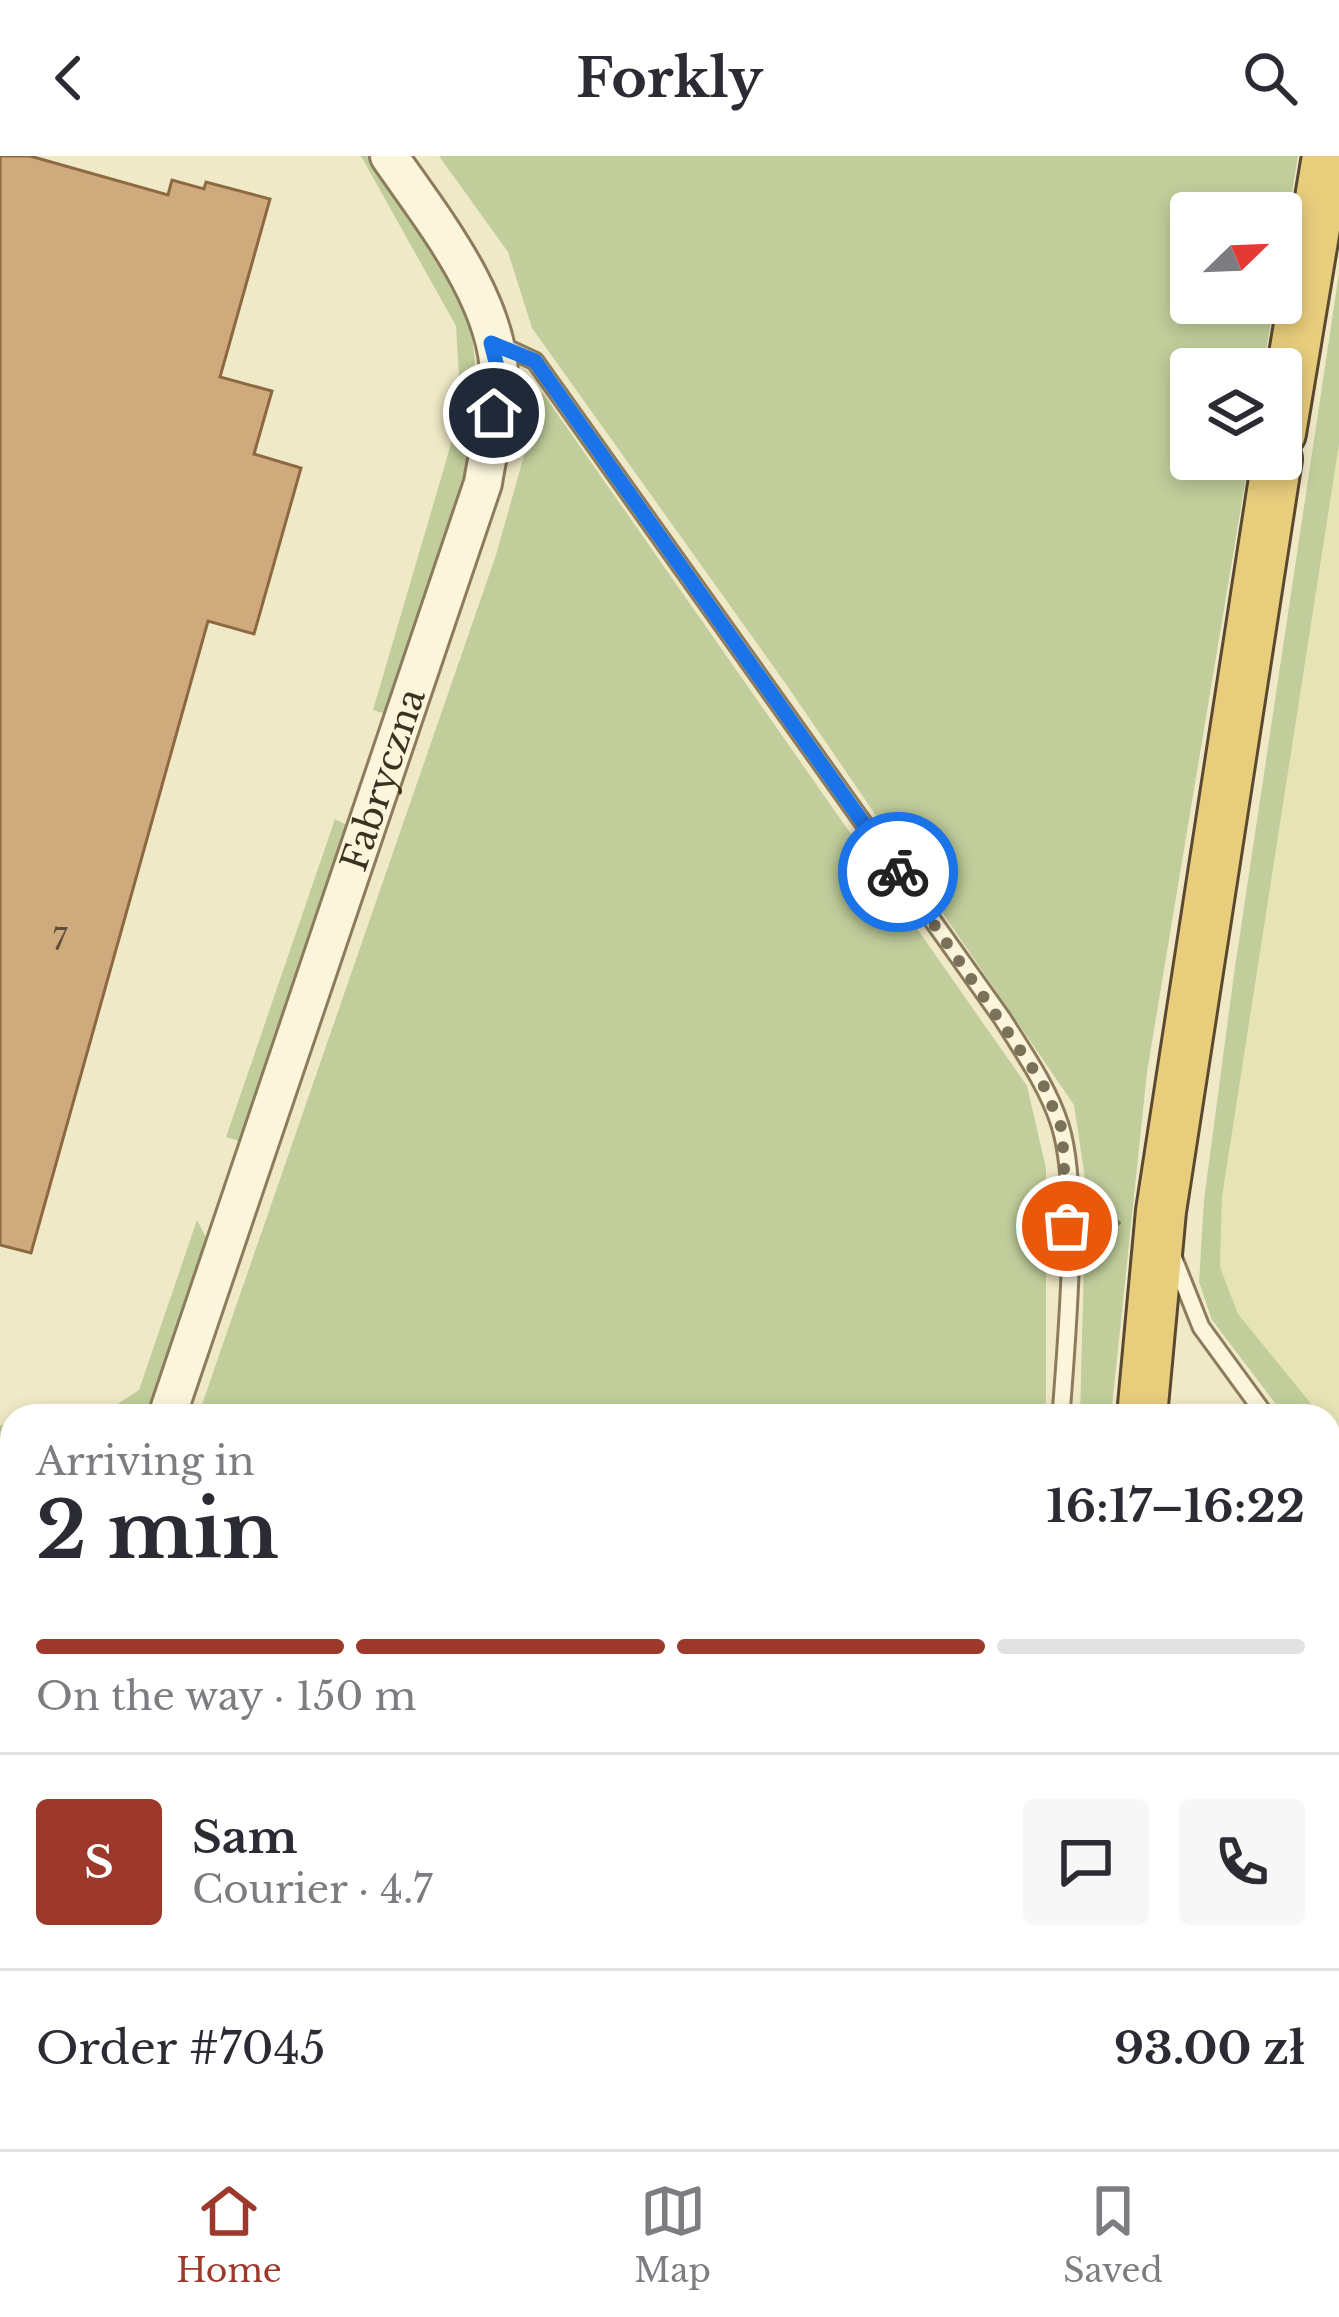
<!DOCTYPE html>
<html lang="en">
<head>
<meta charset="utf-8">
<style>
	body { margin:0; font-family:"Libre Baskerville",serif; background:#f7f7f7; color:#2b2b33; height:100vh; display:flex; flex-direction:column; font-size:45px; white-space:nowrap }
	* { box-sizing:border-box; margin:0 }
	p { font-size:39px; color:#7c7c81 }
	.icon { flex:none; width:66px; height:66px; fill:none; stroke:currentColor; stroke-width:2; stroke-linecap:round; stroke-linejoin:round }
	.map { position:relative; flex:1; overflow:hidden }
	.sheet { position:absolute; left:0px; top:1248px; width:1341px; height:747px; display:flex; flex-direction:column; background:#fff; border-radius:36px 36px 0 0; box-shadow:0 6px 18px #0003 }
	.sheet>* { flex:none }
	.needle { width:78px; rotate:67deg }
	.fabs { position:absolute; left:1170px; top:36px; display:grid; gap:24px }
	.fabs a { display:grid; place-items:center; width:132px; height:132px; border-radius:12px; background:#fff; box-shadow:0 6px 18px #0003; font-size:60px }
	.pin { position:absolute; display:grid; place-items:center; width:102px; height:102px; color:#fff; margin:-51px; border:6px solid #fff; border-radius:50%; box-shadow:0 3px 12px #0007 }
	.courier { position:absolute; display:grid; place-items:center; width:120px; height:120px; margin:-60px; border:9px solid #1a73e8; border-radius:50%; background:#fff; color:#222; box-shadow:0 3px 15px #0007 }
	.head em { font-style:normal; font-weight:700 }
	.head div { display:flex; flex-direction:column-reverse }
	.head { display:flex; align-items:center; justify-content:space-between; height:204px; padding:0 36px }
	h1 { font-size:78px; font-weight:700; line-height:90px }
	.bar { display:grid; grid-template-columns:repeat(4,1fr); gap:18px 12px; align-content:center; height:144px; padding:0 36px }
	.bar i { height:15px; border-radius:9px; background:#e1e1e2 }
	.bar .on { background:#9d392a }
	.bar p { grid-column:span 4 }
	.line { display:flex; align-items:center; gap:30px; padding:0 36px; border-top:3px solid #e1e1e2 }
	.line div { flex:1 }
	.round { display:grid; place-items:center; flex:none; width:126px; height:126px; border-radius:12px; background:#f7f7f7 }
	header { display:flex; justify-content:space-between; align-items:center; height:156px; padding:0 36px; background:#fff; font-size:54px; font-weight:700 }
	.dock { display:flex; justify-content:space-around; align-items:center; height:168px; border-top:3px solid #e1e1e2; background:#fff; font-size:33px; color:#7c7c81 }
	.dock a { display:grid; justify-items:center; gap:6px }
	.dock .on { color:#9d392a }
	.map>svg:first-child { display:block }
</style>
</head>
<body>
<header><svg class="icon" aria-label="back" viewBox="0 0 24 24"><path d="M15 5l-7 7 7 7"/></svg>Forkly<svg class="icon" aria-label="search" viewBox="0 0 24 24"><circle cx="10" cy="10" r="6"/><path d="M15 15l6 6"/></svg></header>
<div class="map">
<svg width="1339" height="1993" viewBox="0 0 1339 1993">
	<rect width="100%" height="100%" fill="#f0e9c7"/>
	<path fill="#e6e4b5" d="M1339,288v994l-10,-22h-8l-83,-102 -18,-47 2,-70z"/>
	<path fill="#c1ce9b" d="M361,0h15c32,49 75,102 91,159 35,135 -39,274 -81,399l-13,-4 88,-300 -5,-84z
		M439,0h859l-17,105v-48h-90v90h83l-11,66h-72v90h58l-102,613 -36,344h-31l6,-231 -12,-80 -286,-418 -256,-359 -24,-76z
		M1339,117v171l-117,753 -2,70 18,47 83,102h-36l-73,-96 -13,-38 5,-82 30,-226z
		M542,236l485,694 19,82v248h-848l298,-861z
		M335,663l15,8 -108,315 -16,-5z
		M197,1064l12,23 -61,173h-81l41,-6 31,-20z
		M12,1268v215l-12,-4v-210z
		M0,1524l12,4v166l-12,-4z
		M1013,1983l13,10h-551l-4,-8z"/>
	<path fill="#ceaa7d" stroke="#8c6941" stroke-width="3" d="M0,0h30l138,39 4,-15 32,9 2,-7 64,17 -50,178 52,14 -18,63 47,14 -47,166 -46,-13 -177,632 -31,-8z
		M146,1983h204l1,10h-203z"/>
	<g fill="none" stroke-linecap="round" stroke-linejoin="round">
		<g stroke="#8c7c5c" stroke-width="21">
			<path id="service" d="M500,189l35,16 467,657c22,35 46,69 58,107 21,66 6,219 1,291
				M1174,1103l27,68 65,89
				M1329,1353l10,16
				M1329,1469l10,-3
				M1329,1631l4,150
				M1037,1983l12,10"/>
		</g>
		<g stroke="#8c7c5c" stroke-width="42">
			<g id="tertiary">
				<path id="s1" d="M167,1260l316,-933c5,-33 15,-69 16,-102 2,-78 -68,-164 -110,-225"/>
				<path d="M1329,1927l10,5"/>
				<path d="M1329,1970l10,4"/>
				<path d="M1233,1993l13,-10"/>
			</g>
		</g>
		<g stroke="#6e5d3f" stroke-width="48">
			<path id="secondary" d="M0,1501l12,4"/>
		</g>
		<g stroke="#5a4930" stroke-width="54">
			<path id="trunk" d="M1281,277l46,-277
				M1142,1260l19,-205 116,-752
				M1169,1983l1,10"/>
		</g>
		<path stroke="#8c7c5c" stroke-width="6" stroke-dasharray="9 6" stroke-linecap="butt" d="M1092,1041l28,29
			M0,1571l12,4
			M1106,1983l5,10"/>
		<use href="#service" stroke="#faf5db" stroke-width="15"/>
		<use href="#tertiary" stroke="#faf5db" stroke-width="36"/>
		<use href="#secondary" stroke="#faf5db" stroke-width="42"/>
		<use href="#trunk" stroke="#e8cd7c" stroke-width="48"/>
	</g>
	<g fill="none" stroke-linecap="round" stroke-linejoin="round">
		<path stroke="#7b715a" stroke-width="12" stroke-dasharray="0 21.6" d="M898,716l144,210 20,47 5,97"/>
		<path stroke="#1a73e8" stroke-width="15" d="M494,257l6,-35 -9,-35 44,18 363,511"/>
	</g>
	<g text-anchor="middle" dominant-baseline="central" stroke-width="9" stroke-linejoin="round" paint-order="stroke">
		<g font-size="30" fill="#604f37">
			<text x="60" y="783">7</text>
		</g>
		<g font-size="36" fill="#3c3120" stroke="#f7f2d7">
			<text stroke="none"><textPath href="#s1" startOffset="672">Fabryczna</textPath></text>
		</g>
	</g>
</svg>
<div class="fabs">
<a><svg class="needle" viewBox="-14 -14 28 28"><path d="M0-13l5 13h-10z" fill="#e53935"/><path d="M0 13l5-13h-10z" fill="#7c7c81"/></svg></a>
<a><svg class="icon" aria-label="layers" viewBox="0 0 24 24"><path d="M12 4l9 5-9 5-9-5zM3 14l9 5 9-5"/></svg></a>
</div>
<div class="pin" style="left:1067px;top:1070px;background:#ea580c"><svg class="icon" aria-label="bag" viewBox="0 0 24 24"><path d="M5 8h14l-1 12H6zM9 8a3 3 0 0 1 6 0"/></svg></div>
<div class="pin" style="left:494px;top:257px;background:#1f2937"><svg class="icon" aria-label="home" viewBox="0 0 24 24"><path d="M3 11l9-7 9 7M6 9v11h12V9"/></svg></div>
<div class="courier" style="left:898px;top:716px"><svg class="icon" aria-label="bike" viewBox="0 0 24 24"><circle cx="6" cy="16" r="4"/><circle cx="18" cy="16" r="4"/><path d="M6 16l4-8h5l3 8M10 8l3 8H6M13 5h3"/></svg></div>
<section class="sheet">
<div class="head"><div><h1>2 min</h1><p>Arriving in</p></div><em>16:17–16:22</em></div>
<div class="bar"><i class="on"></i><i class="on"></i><i class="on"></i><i></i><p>On the way · 150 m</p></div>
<div class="line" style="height:216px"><b class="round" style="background:#9d392a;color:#fff">S</b><div><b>Sam</b><p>Courier · 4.7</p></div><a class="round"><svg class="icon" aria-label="chat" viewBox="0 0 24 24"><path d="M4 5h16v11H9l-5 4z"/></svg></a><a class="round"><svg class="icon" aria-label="phone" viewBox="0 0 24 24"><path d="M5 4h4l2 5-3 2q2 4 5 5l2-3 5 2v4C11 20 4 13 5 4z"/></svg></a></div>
<div class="line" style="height:156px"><div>Order #7045</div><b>93.00 zł</b></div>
</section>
</div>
<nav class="dock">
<a class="on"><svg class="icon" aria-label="home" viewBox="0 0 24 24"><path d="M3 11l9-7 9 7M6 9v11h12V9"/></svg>Home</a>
<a><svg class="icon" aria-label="map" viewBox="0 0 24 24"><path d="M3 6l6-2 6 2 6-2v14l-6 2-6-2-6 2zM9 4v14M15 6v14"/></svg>Map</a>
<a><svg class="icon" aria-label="saved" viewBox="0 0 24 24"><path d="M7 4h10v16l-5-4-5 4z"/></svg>Saved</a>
</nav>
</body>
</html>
